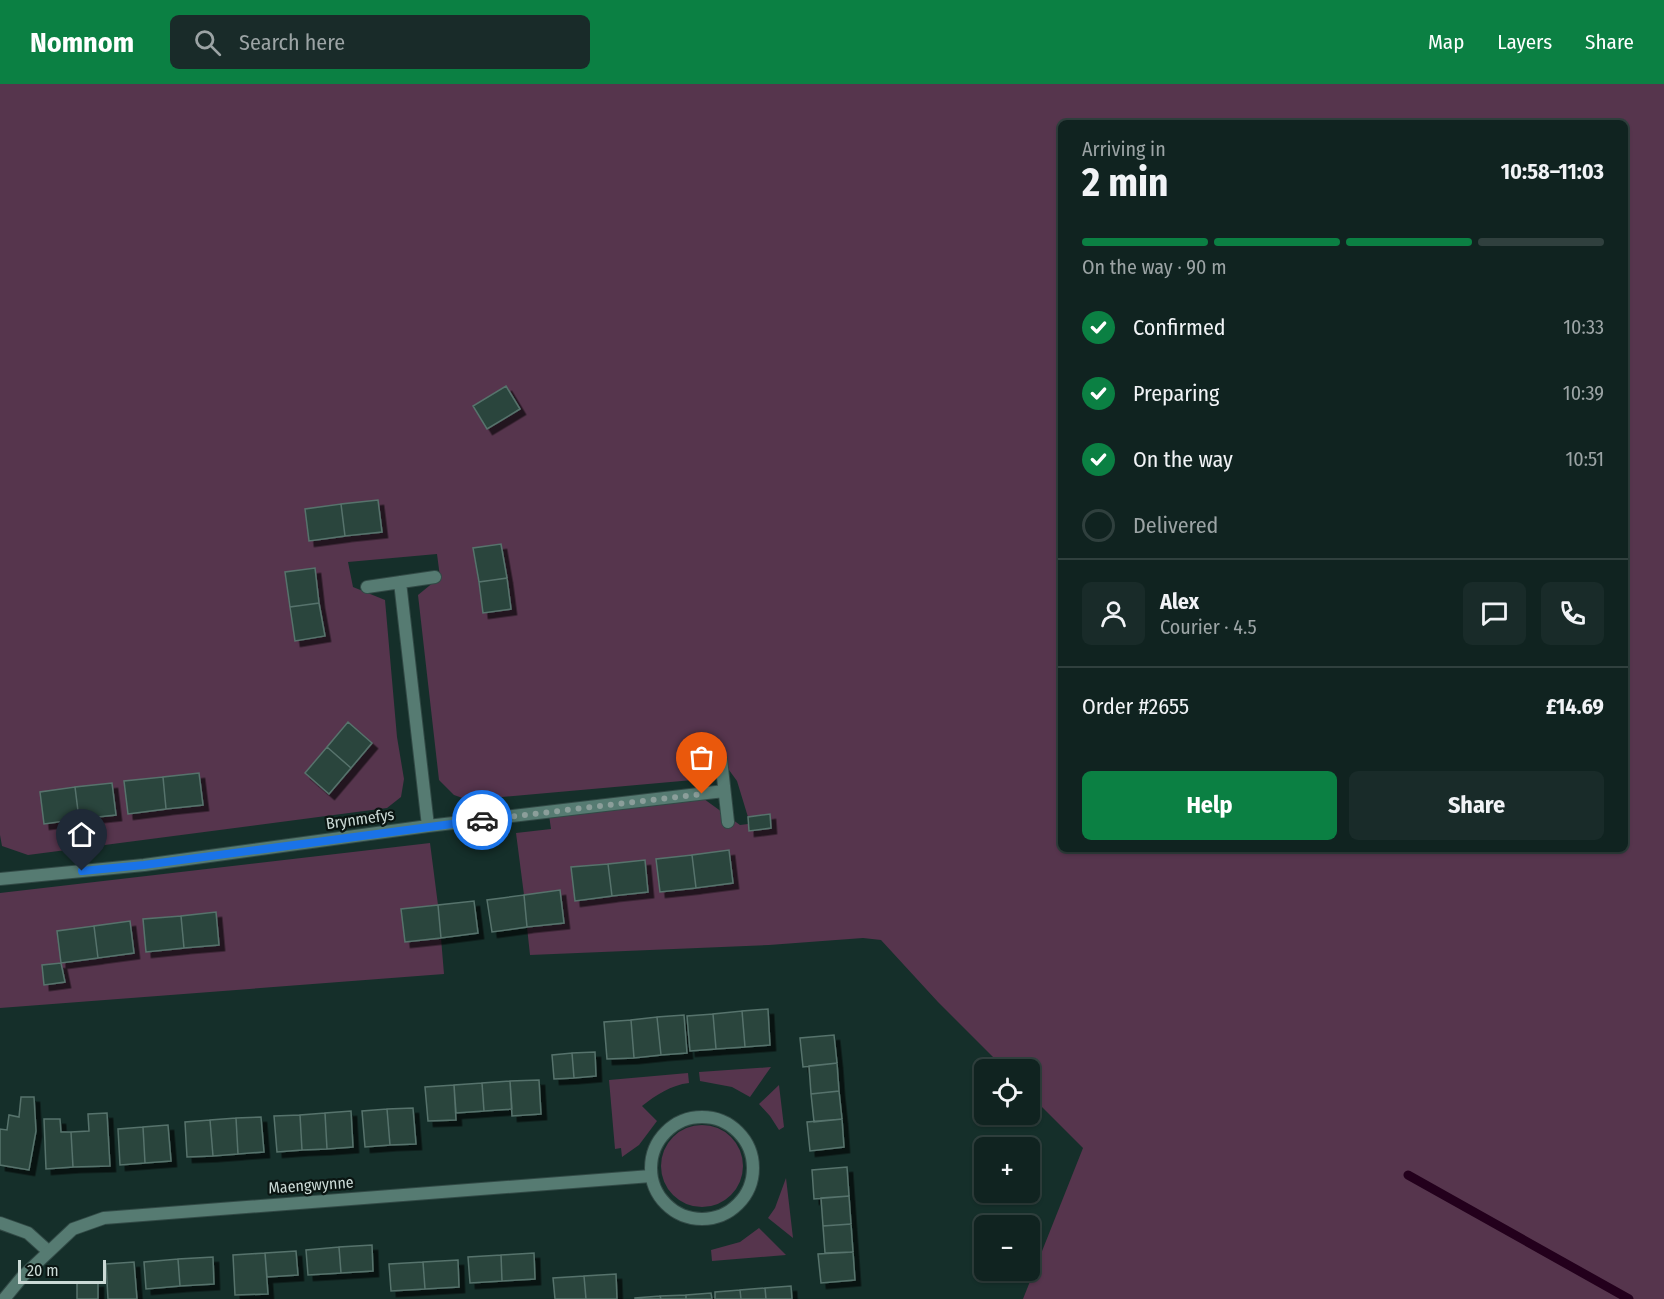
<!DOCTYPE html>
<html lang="en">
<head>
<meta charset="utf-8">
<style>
	body { margin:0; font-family:"Fira Sans Condensed",sans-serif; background:#192b29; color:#f1f3f6; height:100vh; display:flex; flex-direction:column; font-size:22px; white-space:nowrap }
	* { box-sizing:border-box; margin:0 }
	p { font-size:20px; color:#9ca4a5 }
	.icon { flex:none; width:33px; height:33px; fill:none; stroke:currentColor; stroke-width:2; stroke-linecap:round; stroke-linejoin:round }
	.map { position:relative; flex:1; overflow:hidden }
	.side { position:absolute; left:1058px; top:36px; width:570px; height:732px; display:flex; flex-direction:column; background:#102320; border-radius:9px; box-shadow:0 2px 4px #0004,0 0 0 2px #30403e }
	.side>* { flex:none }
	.fabs { position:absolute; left:974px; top:975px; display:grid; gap:12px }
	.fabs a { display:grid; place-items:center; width:66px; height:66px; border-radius:9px; background:#102320; box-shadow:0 2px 4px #0004,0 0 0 2px #30403e; font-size:30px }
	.scale { position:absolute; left:18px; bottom:15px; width:88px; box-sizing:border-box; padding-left:6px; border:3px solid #cbdad6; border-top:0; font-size:16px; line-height:21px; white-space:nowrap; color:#cbdad6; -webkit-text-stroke:4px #0a1512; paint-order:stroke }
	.pin { position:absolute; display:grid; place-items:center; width:51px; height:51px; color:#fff; margin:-62px -26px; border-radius:50% 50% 50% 0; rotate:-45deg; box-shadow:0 0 6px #0007 }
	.pin .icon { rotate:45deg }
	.courier { position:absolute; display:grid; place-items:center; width:60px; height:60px; margin:-30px; border:4px solid #1a73e8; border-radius:50%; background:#fff; color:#222; box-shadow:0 2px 8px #0007 }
	.headline em { font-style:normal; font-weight:700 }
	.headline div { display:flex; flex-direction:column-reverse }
	.headline { display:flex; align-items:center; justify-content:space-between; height:102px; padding:0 24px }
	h1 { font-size:39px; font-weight:700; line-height:45px }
	.bar { display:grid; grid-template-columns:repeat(4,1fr); gap:9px 6px; align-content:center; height:72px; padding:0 24px }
	.bar i { height:8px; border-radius:4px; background:#30403e }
	.bar .active { background:#0b8043 }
	.bar p { grid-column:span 4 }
	.line { display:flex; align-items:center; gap:15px; padding:0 24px; border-top:2px solid #30403e }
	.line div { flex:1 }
	.round { display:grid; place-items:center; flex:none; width:63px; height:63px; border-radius:9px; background:#192b29 }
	ol { padding:0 24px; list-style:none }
	li { display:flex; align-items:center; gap:18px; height:66px }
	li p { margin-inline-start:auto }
	li .icon { padding:6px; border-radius:50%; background:#0b8043; color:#fff; stroke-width:4 }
	li:last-child { color:#9ca4a5 }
	li i { width:33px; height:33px; border:3px solid #30403e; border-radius:50% }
	.button { display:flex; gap:12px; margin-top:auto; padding:12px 24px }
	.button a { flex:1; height:69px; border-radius:9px; background:#0b8043; color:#fff; font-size:24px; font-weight:700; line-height:69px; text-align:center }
	.button a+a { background:#192b29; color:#f1f3f6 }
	header { display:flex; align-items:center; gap:36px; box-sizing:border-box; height:84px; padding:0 30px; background:#0b8043; color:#fff }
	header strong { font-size:28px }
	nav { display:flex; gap:33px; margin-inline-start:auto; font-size:21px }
	.search { width:420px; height:54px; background:#192b29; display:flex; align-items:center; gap:15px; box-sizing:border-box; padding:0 21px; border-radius:9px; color:#9ca4a5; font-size:22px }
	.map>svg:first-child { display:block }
</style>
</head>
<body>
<header>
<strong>Nomnom</strong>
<div class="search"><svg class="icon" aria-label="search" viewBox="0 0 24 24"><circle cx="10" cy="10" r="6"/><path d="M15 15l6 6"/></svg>Search here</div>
<nav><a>Map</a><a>Layers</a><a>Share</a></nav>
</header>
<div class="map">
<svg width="1664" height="1215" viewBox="0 0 1664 1215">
	<defs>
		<filter id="shadow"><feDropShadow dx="5.5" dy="5.5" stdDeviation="0" flood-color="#0009"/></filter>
	</defs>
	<rect width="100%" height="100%" fill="#152f2a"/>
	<path fill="#56354d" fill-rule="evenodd" d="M0,0h1664v1215h-641l60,-151 -54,-54v-24l-24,-1 -67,-67 -57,-62 -18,-2 -94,7 -239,10 -3,-28 36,-4 -4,-32 -35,4 -8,-62 35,-4 -2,-14 155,-16 36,26 8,-1 2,7 21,-3 -1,-13 -22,2 -11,-36 -16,-22 -28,21 -225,20 -14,-5 -15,-15 -21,-185 22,-18 -3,-23 -89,8 5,25 32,13 12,137 7,42 -3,18 -14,11 -359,47 -26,-9 -2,-11zM1060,39h564v726h-564zM501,460l10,65 -27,4 -11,-64z
		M430,759l8,62 -37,4 4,33 36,-4 3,36 -444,34v-115z
		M771,983l-21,30 -18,-10 -32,-6 -1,-9z
		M688,989l1,10c-18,2 -33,12 -47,23l15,15 -18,24 -17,12 -1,-9 -6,1 -6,-69z
		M779,1001l5,42 -5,3 -9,-14 -11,-12z
		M661 1082a41 41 0 1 1 82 0a41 41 0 1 1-82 0Z
		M786,1094l7,60 -25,-20 7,-10z
		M759,1144l27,27 -74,6 -1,-11 29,-8z"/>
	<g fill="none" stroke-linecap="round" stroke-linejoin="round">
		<path stroke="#23001c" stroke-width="9" d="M1408,1091l221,124"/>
	</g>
	<path fill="#2a453e" stroke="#57736c" stroke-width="1.5" filter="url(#shadow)" d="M506,302l14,23 -33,20 -14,-23z
		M378,416l4,32 -37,4 -4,-32z
		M341,420l4,32 -36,5 -4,-32z
		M501,460l6,34 -28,4 -6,-34z
		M315,484l4,35 -29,4 -5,-35z
		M507,494l4,31 -28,4 -4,-31z
		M319,519l6,33 -30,5 -5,-34z
		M348,638l24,21 -21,25 -24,-21z
		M327,663l24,21 -22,26 -24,-21z
		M199,689l4,32 -37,4 -3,-32z
		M163,693l3,32 -38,5 -4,-33z
		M112,699l4,32 -37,4 -4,-32z
		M75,703l4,32 -35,5 -4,-32z
		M770,730l1,14 -22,3 -1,-14z
		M729,766l4,33 -37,5 -4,-33z
		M692,771l4,33 -36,4 -4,-33z
		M645,776l3,32 -36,4 -4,-32z
		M608,780l4,32 -37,5 -4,-34z
		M560,806l4,33 -37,4 -3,-32z
		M524,811l3,32 -35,5 -5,-32z
		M474,817l4,32 -37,5 -3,-33z
		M438,821l3,33 -36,4 -4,-33z
		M216,828l3,33 -35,3 -3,-32z
		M181,832l3,32 -38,4 -3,-33z
		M130,837l4,32 -36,5 -4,-32z
		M94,842l4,32 -37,5 -4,-32z
		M61,879l4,19 -21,3 -2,-20z
		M768,925l2,36 -25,2 -3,-36z
		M742,927l3,36 -29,2 -3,-35z
		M713,930l3,35 -26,2 -3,-35z
		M684,931l3,38 -26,2 -4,-38z
		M657,933l4,38 -27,3 -3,-38z
		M631,936l3,38 -27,1 -3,-37z
		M834,951l3,28 -34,4 -3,-29z
		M595,968l1,24 -22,2 -2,-25z
		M572,969l2,25 -20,1 -2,-24z
		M837,979l2,28 -28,3 -2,-28z
		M539,996l2,34 -29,2 -2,-35z
		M510,997l2,28 -28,2 -2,-28z
		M482,999l2,28 -28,2 -2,-28z
		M454,1001l2,35 -28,1 -3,-34z
		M839,1007l3,28 -28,3 -3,-28z
		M21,1013h13l2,34 -7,39 -29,-5v-36l7,1 2,-15 10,2z
		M413,1024l3,36 -26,1 -3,-36z
		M387,1025l3,36 -25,2 -3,-36z
		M351,1027l2,36 -26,2 -2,-36z
		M107,1029l3,53 -37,1 -2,-35 18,-1 -1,-17z
		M325,1029l2,36 -25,1 -2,-35z
		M300,1031l2,35 -25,2 -3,-36z
		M261,1033l3,35 -26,2 -2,-36z
		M236,1034l2,36 -25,2 -3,-36z
		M44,1035h16l1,13h10l2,35 -27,2z
		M842,1035l2,28 -34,4 -3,-29z
		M210,1036l3,36 -26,1 -2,-35z
		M168,1041l3,36 -26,2 -2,-36z
		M143,1043l2,36 -25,2 -2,-36z
		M847,1083l2,29 -35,3 -2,-29z
		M849,1112l2,28 -28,2 -2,-28z
		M851,1140l2,28 -28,1 -2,-27z
		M372,1161l1,26 -32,2 -2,-26z
		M339,1163l2,26 -33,2 -2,-25z
		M296,1167l2,24 -31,2 -2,-24z
		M853,1168l2,28 -34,3 -3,-29z
		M265,1169l3,41 -33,1 -2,-40z
		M534,1169l1,26 -33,2 -1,-26z
		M501,1171l1,26 -32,2 -2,-26z
		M213,1173l1,27 -34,2 -2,-27z
		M178,1175l2,27 -34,3 -2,-27z
		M458,1176l1,27 -34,2 -2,-27z
		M134,1178l3,37h-29l-2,-35z
		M423,1178l2,27 -34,2 -2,-27z
		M616,1190l1,25h-31l-2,-23z
		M584,1192l2,23h-31l-2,-21z
		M98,1198v17h-21v-16z
		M791,1202l1,13h-26l-1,-11z
		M765,1204l1,11h-25l-1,-9z
		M740,1206l1,9h-26v-7z
		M711,1209l1,6h-26v-4z
		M686,1211v4h-25l-1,-3z
		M660,1212l1,3h-26v-1z"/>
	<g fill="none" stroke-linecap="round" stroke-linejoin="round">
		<g stroke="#324a46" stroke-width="14">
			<path id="service" d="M651 1084a51 51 0 1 1 102 0a51 51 0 1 1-102 0Z
				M0,1139l28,10 20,18"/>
		</g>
		<g stroke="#324a46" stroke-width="14">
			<path id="minor" d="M400,498l28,244
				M367,503l68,-10
				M721,675l7,63
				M0,795l144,-14 284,-39 296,-35
				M4,1215l19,-23 50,-47 31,-11 547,-42"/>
		</g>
		<use href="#service" stroke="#567b72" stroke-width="12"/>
		<use href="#minor" stroke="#567b72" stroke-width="12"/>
	</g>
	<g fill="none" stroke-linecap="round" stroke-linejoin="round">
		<path stroke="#8b9e9a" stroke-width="6" stroke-dasharray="0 10.8" d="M482,736l220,-26"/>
		<path stroke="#1a73e8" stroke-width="8" d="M82,787l62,-6 338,-45"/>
	</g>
	<g text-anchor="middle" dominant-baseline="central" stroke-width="4.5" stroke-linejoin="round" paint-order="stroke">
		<g font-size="16" fill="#cbdad6" stroke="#0a1512">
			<text transform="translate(360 735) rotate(-8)">Brynmefys</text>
			<text transform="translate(311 1101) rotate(-4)">Maengwynne</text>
		</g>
	</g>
</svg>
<div class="fabs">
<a><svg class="icon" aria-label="locate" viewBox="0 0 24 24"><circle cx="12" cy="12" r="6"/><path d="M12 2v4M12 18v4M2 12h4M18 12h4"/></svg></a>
<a>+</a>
<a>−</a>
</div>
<div class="scale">20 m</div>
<div class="pin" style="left:702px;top:710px;background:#ea580c"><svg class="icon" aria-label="bag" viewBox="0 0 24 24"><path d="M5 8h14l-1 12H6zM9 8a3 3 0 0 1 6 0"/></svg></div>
<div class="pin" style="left:82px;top:787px;background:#1f2937"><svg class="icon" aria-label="home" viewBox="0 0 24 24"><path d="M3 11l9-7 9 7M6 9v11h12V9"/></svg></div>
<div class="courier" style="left:482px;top:736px"><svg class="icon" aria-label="car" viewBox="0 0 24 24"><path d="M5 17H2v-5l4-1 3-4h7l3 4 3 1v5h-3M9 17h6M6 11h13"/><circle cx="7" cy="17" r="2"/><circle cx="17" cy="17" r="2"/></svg></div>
<section class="side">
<div class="headline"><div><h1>2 min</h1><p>Arriving in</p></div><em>10:58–11:03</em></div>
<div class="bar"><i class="active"></i><i class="active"></i><i class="active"></i><i></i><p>On the way · 90 m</p></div>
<ol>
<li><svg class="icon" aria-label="check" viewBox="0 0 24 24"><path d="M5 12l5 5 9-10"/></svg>Confirmed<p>10:33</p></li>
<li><svg class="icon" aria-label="check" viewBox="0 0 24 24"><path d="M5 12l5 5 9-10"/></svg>Preparing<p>10:39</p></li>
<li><svg class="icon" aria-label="check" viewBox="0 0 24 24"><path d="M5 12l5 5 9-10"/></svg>On the way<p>10:51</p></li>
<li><i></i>Delivered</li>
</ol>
<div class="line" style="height:108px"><a class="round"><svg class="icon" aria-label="person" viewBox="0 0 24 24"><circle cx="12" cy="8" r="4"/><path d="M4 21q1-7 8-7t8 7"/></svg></a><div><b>Alex</b><p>Courier · 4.5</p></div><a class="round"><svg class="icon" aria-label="chat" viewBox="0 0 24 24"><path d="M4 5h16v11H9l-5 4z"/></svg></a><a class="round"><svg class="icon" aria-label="phone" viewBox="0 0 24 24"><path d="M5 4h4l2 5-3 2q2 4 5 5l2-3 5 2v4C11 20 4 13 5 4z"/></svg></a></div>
<div class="line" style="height:78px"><div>Order #2655</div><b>£14.69</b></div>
<div class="button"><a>Help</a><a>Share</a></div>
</section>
</div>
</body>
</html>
